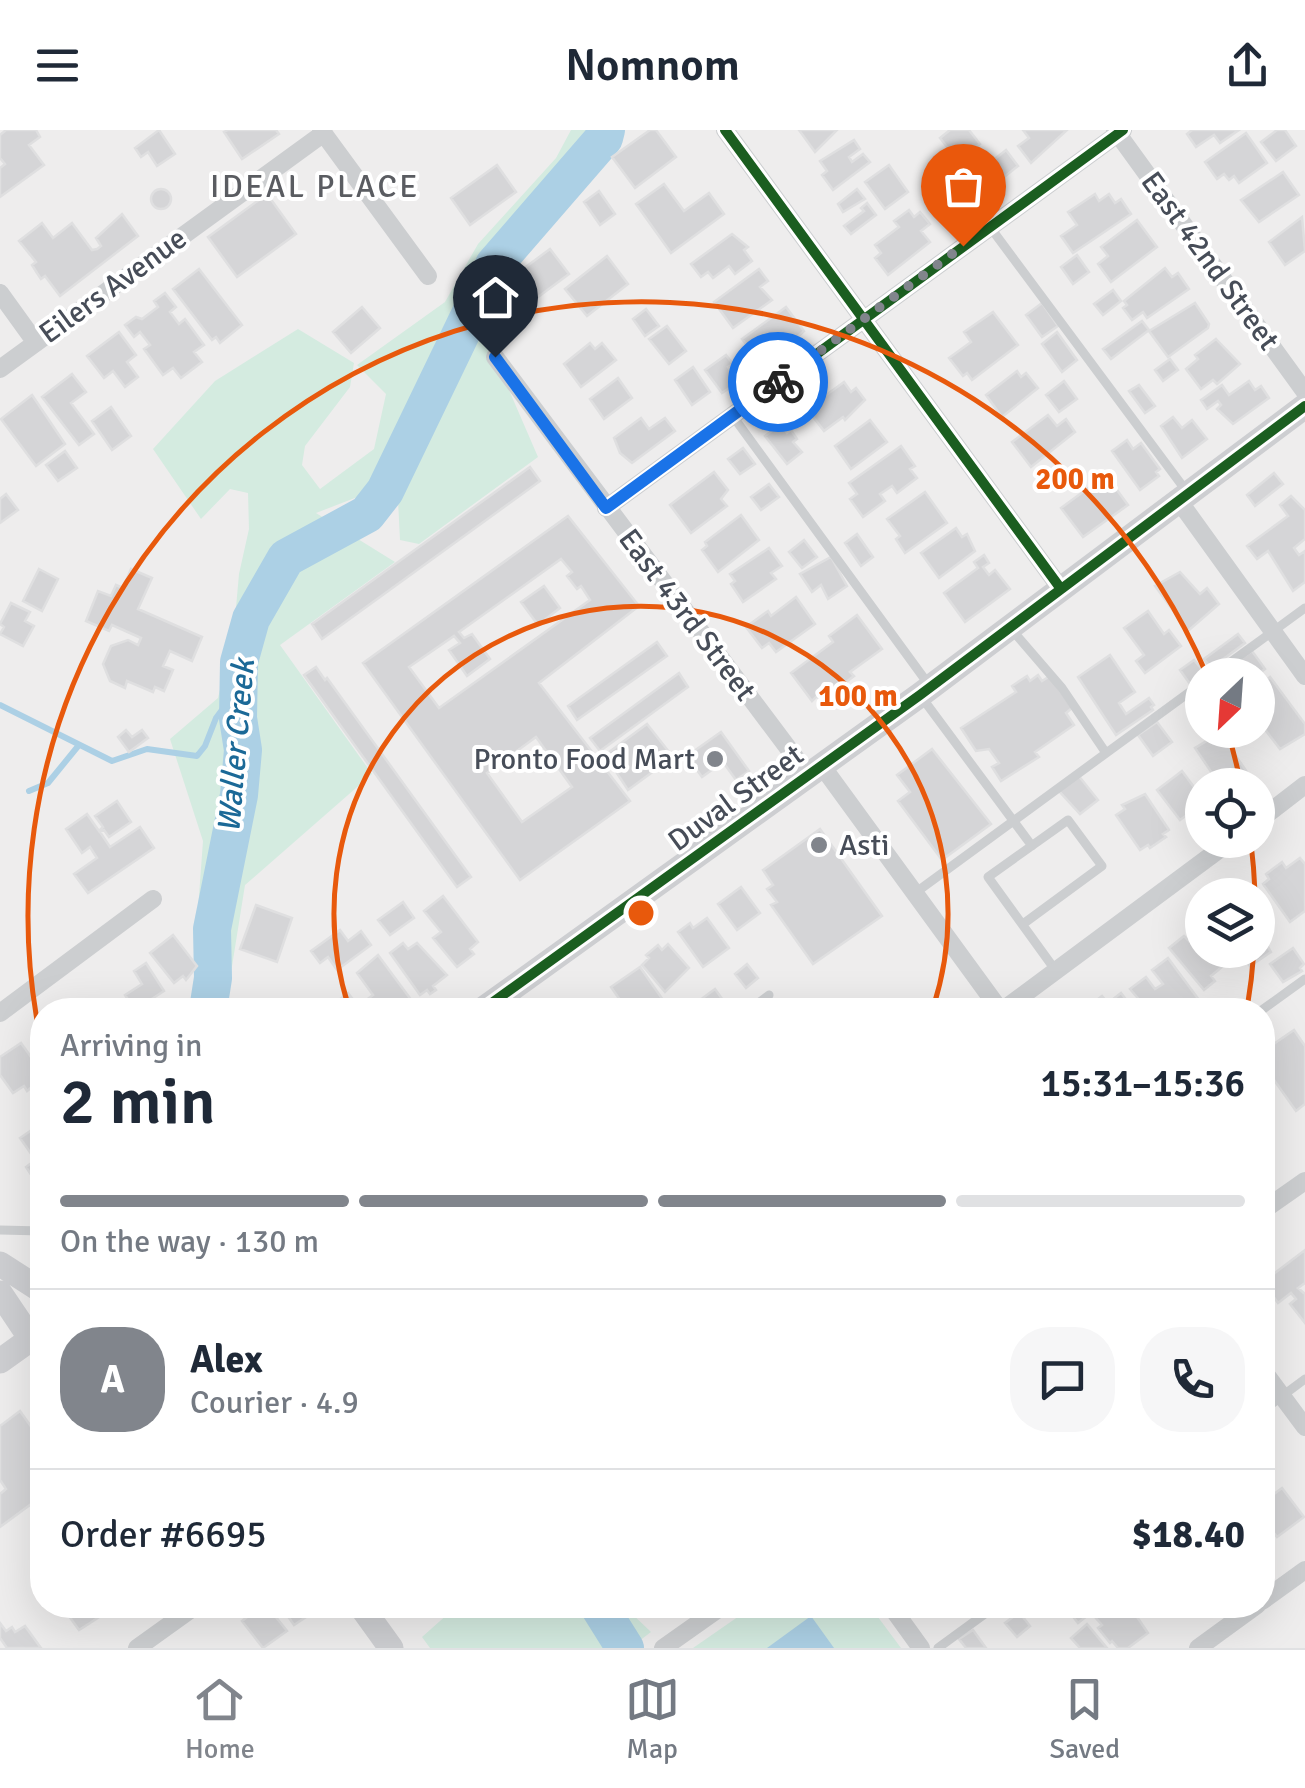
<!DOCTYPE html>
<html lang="en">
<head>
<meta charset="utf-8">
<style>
	body { margin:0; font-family:Signika,sans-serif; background:#f6f6f7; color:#1f2937; height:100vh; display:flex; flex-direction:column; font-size:38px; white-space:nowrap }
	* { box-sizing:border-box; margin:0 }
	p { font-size:32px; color:#747a83 }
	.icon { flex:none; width:55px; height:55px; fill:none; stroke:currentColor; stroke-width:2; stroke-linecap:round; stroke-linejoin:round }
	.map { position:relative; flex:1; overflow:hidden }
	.details { position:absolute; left:30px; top:868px; width:1245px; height:620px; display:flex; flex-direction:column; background:#fff; border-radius:40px; box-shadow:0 10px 40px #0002 }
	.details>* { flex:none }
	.needle { width:65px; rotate:205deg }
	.fabs { position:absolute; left:1185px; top:528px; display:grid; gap:20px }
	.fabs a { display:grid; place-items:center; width:90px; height:90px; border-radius:50%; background:#fff; box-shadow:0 10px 40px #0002; font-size:50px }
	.pin { position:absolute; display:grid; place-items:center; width:85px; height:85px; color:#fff; margin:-102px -42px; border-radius:50% 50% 50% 0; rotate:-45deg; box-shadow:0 0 10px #0007 }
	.pin .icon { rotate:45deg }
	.courier { position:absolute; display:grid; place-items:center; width:100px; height:100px; margin:-50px; border:8px solid #1a73e8; border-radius:50%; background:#fff; color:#222; box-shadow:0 2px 12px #0007 }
	.head em { font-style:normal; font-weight:600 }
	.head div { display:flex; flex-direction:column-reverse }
	.head { display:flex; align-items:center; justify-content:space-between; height:170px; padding:0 30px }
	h1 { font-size:65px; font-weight:600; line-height:75px }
	.bar { display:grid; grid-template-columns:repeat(4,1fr); gap:15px 10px; align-content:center; height:120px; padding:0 30px }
	.bar i { height:12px; border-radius:8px; background:#e0e1e3 }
	.bar .selected { background:#81858c }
	.bar p { grid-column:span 4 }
	.line { display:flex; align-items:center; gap:25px; padding:0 30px; border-top:2px solid #e0e1e3 }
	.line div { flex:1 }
	.round { display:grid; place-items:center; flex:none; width:105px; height:105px; border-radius:40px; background:#f6f6f7 }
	header { display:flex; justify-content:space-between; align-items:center; height:130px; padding:0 30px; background:#fff; font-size:45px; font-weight:600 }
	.menu { display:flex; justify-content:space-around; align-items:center; height:140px; border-top:2px solid #e0e1e3; background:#fff; font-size:28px; color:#747a83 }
	.menu a { display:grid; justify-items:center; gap:5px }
	.menu .selected { color:#81858c }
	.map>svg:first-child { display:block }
</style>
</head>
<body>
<header><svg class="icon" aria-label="menu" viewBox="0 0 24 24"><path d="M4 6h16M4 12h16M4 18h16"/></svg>Nomnom<svg class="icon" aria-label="share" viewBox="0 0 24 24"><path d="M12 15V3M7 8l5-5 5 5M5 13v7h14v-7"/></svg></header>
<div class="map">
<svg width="1305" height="1518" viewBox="0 0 1305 1518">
	<rect width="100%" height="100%" fill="#eeeded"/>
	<path fill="#d4ebe0" d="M571,0h53l-112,126 -32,67 58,134 -119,87 -19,-4 -2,-40 -14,-21 -24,17 -44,17 79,49 -115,83 92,129 -127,111 -20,125h-27l-1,-87 6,-82 -33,-102 48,-41 16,-68 5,-56 10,-45 -1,-36 -18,-4 -29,30 -48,-70 62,-68 83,-52 56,34 -4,24 -45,59 -3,19 18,24 54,-40 12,-55 -29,-29 88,-63 33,-58 78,-86z
		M458,1475h52l11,12 18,-12h90l-1,5 23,22 -21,16h-200l-8,-11z
		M755,1475h114l32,43h-208z"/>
	<path fill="#acd0e5" d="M811,1486l23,32h-67z"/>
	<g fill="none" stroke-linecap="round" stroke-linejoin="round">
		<path stroke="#acd0e5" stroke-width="6" d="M0,575l112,56 35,-12 50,7 8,-10 11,-28 23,-31
			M29,661l19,-8 31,-38"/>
		<path stroke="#acd0e5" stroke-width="38" d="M208,880l5,-32 -1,-49 27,-134 4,-45 -5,-32 1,-56 12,-43 35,-61 81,-44 18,-23 109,-226 110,-127 2,-8
			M598,1475l27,43"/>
	</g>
	<path fill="#d5d5d7" stroke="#dfdfe0" stroke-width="2.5" fill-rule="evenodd" d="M6,0h30l4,7 -11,8 15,20 -44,32v-29l5,-4 -5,-6v-23z
		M159,0l16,24 -18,12 -9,-14 -7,5 -6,-9z
		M228,0h48l3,4 -37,25 -18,-27z
		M650,0h6l20,27 -41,31 -23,-31z
		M799,0h38l-22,22z
		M950,0h19l11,14 -22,17 -18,-23z
		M1023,0h44l-36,33 -13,-17 11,-8z
		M1192,0h47l-19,13 -6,-8 -18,12 -9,-13z
		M1277,0h8l11,16 -20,15 -15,-19z
		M1246,3l21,30 -28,20 -5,-7 -5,4 -5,-6 -7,5 -12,-17z
		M854,10l6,9 -11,8 3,5 11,-8 7,8 -37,28 -11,-15 5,-4 -7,-10z
		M1006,20l12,16 -15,12 -12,-16z
		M497,35l19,27 -46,33 -19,-27z
		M889,35l19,27 -23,17 -20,-27z
		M1283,42l16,23 -40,27 -18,-22z
		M664,54l20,27 25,-18 15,21 -53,39 -35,-49z
		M956,55l17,25 -21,14 -3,-5 3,-2 -14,-20z
		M857,59l8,10 -22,13 -5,-8z
		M151 69a10 10 0 1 1 20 0a10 10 0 1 1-20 0Z
		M599,61l16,23 -15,11 -16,-23z
		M267,64l29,40 -59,43 -29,-40z
		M1095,64l4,7 10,-7 6,9 6,-4 10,15 -58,39 -12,-17 16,-11 -9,-13z
		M867,73l9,12 -25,19 -7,-8 20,-15 -3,-3z
		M909,80l5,7 6,-5 10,12 -9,7 9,11 -42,33 -13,-17 6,-5 -6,-8 24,-18 -5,-6z
		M122,84l16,22 -78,60 -15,-20 -4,3 -4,-6 -5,-8 4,-3 -17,-21 23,-18 11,15 19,-15 20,27 5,-1 4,-3 -5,-8z
		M1302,87l3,34 -20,14 -16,-23z
		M1137,90l20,27 -46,35 -13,-18 10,-8 -7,-9z
		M732,104l16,13 -4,3 8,11 -17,13 -6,-8 -16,12 -5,-6 -7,5 -10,-13z
		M550,119l19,25 -43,32 -18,-26z
		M1077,125l12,17 -16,12 -12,-17z
		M607,126l21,28 -41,32 -22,-27z
		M1165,138l7,9 6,-4 11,16 -42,29 -4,-6 -11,8 -9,-12 4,-3 -3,-4z
		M199,139l43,56 -22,18 -4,-6 -4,3 -39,-51z
		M759,139l9,12 -8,6 12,13 -39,28 -19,-26z
		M1113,160l8,11 -18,14 -9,-11z
		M165,163l11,14 -6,5 9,12 6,-5 19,26 -10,7 8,10 -21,16 -8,-10 -10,7 -19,-26 6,-4 -10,-13 -6,5 -9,-12 11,-8 6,2 16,-12 -4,-6z
		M1042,173l16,23 -16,11 -16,-22z
		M1195,173l14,21 -1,4 -40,29 -19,-26z
		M362,177l18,21 -29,25 -18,-21z
		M786,177l18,24 -28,27 -14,7 -3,-4 -5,3 -9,-13 4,-3 -7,-9z
		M646,179l13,17 -14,10 -12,-17z
		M993,182l25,33 -46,35 -5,-7 -4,3 -14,-18 22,-16 -7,-10z
		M1142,191l7,9 -38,29 -8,-10z
		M667,196l19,25 -17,13 -20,-25z
		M119,202l17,23 -9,7 11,15 -13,10 -12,-16 -9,7 -17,-22z
		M1057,202l20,28 -15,12 -20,-28z
		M1216,209l24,25 -23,20 -4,-4 -12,9 -15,-20 12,-10 -3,-4z
		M590,213l5,6 7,-6 14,17 -35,27 -17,-23z
		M726,225l7,9 -5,3 10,15 -16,11 -17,-23z
		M1170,229l8,11 -15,11 -8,-11z
		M693,237l17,25 -18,13 -17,-25z
		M1017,241l4,6 5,-4 12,15 -36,29 -16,-22z
		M72,244l14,18 -15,11 23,31 -15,11 -37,-48z
		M618,248l14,20 -28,21 -14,-20z
		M1064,251l13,18 -18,13 -13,-17z
		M1249,251l6,9 6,-4 8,12 -36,26 -16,-15 4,-4 -3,-4 -11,8 -6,-9 21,-15 7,10z
		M844,252l7,10 5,-4 9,12 -20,20 -2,-3 -19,14 -17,-22z
		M1139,255l16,21 -10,7 -16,-22z
		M32,265l33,49 -29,22 -35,-47z
		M111,277l20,29 -19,14 -20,-29z
		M1048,285l9,11 9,-7 9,13 -44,35 -19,-25z
		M1173,287l9,11 10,-8 15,19 -25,19 -21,-32z
		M641,288l8,11 16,-11 10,13 -43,32 -12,-10 -6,-15z
		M870,290l17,22 -36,27 -16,-23z
		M781,294l6,9 4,-3 6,9 -4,3 9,10 -15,12 -22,-28z
		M1127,310l6,9 8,-6 19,26 -4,3 3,4 -19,14 -28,-39z
		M901,316l14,20 -5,3 7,9 -20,15 -5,-7 -12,8 5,7 -22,16 -13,-18 7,-5 -8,-11z
		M743,318l12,16 -15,10 -12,-15z
		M65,321l12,17 -19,13 -12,-16z
		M530,337l10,14 -218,158 -10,-15z
		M714,342l14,18 -7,9 6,7 -36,27 -21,-28z
		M1274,343l9,11 -28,22 -8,-11z
		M1106,345l22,30 -45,32 -22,-29z
		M769,354l10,13 -18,13 -10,-13z
		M925,362l22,31 -42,30 -9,-14 4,-3 -13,-17z
		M6,364l12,16 -18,13v-24z
		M1291,366l14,14v29l-11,9 5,7 6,-4v31l-12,9 -25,-40 -11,8 -10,-13 41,-30 -8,-11z
		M741,385l18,25 -41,32 -16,-22 5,-4 -2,-4z
		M568,386l71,90 -100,77 91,118 -110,79 -157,-217zM561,429l11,13 -5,4 10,13 4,-3 9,14 -151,108 -30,-41 45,-31 6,7 -11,7 18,26 23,-17 -18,-25 -8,4 -5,-6zM536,607l36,50 -50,35 -35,-49z
		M956,398l6,9 5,-3 8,17 -36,27 -18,-25z
		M857,404l16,23 -12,9 -16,-23z
		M804,410l13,17 -15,11 -13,-16z
		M769,418l13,18 -11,7 5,6 -33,23 -12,-18 4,-3 -5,-7z
		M984,425l5,8 -6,4 6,8 6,-5 15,19 -45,33 -21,-29 34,-25 -4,-6z
		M831,427l16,29 -19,13 -7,-14 -9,7 -12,-18z
		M39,439l19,10 -16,32 -19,-10z
		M131,439l21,9 -14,31 64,28 -10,24 -22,-10 -7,15 10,4 -9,21 -9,-4 -2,5 -26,-11 -2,7 -15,-7 -7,-17 8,-18 17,-6 10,5 3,-7 -29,-13 -3,6 -23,-10 12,-30 13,5 5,-11 7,3z
		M1180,442l20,22 7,-6 12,16 -31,27 -33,-45z
		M544,456l16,22 -22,17 -17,-23z
		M796,467l19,27 -39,28 -7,-9 -7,5 -16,-21 22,-16 3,5z
		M11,473l19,9 -5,9 9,5 -11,20 -23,-12 4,-7 -4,-3z
		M1148,481l16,23 5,-4 12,16 -36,27 -9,-12 8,-6 -20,-27z
		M857,485l25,34 -32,23 4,4 -33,25 -4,-5 -5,5 -21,-28 42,-31 -4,-6z
		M1238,504l7,9 -34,25 -7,-9z
		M657,512l10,14 -90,64 -9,-14z
		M1252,521l13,18 -8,6h-18l-7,-10z
		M1110,525l25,37 -16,11 7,11 23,-16 5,7 -3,2 2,3 -37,25 -38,-58z
		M1194,530l11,13 -15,11 -10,-14z
		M316,537l9,13 2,-2 144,199 -14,10 -153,-212z
		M679,543l9,14 -88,64 -10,-13z
		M1038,545l4,6 8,-5 22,32 -6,5 8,12 -39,27 4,5 -38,24 -9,-14 7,-4 -10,-14 -13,2 -15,-23 55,-36 -4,-6 15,-10 3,5z
		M1270,547l35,47v10l-25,15 -20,-26 -2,1v-22l4,-3 -4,-12z
		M1157,592l15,20 -19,14 -15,-21z
		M647,594l26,33 -45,33 -23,-35z
		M126,600l6,7 10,-7 6,8 -19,14 -11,-15z
		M721,602l28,39 -13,9 -13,-18 -21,15 -15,-21z
		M1223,607l28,41 -10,7h-21l-25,-37 15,-9 3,4z
		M932,619l59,75 -49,36 -44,-59 12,-9 -13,-17z
		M1182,641l20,27v6l-22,16 -23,-30z
		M1078,645l20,25 -18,14 -21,-23z
		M1145,664l24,36 -6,4 3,3 -16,11 -2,-3 -8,5 -24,-35 9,-6 -3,-4z
		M117,671l14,21 -22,15 -5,-7 -4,2 10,15 30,-20 14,21 -66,45 -14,-19 23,-16 -7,-11 -8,6 -16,-24 21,-15 12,17 4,-4 -8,-11z
		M820,699l62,87 -69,48 -42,-59 6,-3 -10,-13 6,-4 -10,-15z
		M1300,728l5,6v47l-15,11 -27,-38 6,-5 -3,-5 16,-12 4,6z
		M741,757l19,26 -23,17 -19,-26z
		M443,766l35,46 -8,7 4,5 -17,13 -24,-29 8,-6 -17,-21z
		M403,772l11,16 -24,17 -12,-15z
		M256,775l36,13 -15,44 -37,-13z
		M707,788l22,30 -26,19 -25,-35 12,-9 3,5z
		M340,800l8,11 13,-10 10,14 -34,25 -9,-13 -8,6 -9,-12z
		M1258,800l13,22 -21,14 -14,-16h22z
		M1198,804l4,5v11h9l12,16 -12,10 4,5 -11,9 -35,-42 15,-12 5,5z
		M173,805l24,31 -11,14 -3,-4 -9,7 -24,-30z
		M403,813l5,6 9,-6 30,32 -14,11 3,4 -6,4 -3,-4 -7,5 -30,-42z
		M668,814l21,24 -24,24 -23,-27 7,-7 -3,-3 12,-10 4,5z
		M1293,818l11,16 -4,4 2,3 -19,11 -13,-18z
		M378,825l34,46 -13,9h-21l-9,-12 4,-3 -16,-22z
		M1168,828l34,46 -5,6h-49l-18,-21 16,-12 9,12 8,-5 -11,-14z
		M146,833l18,28 -29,19 -10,-15 17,-11 -8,-13z
		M747,834l11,14 -12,10 -11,-14z
		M640,837l30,43h-43l-16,-23z
		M715,859l10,14 -10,7h-8l-7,-10z
		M348,863l13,17h-21l-5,-7z
		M1121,863l13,17h-35l-6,-7 9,-7 6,7z
		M1294,900l11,16v58l-9,7 -34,-48v-11z
		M21,913l21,29 -6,5 3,4 -12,10 -3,-5 -11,7 -13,-18v-18z
		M36,997l6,9v12l-10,7 -12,-17z
		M42,1025v36l-16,-24z
		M1305,1120v33l-7,5 7,6v29l-15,-19 6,-5 -5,-6 -13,10 -15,-21z
		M20,1281l22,31v54l-42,31v-33l6,-5 -6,-9v-54z
		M1282,1358l22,29 -27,20 -3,-4 -12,9v-39z
		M61,1475h36l7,9 -25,16z
		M280,1475h40l1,2 -27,18z
		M1071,1475h15l6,7 -14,11 -11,-14z
		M1105,1475h24l19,28 -20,15h-10l-6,-7 -2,2 -12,-15 4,-3 -9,-10z
		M268,1477l19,24 -24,17 -21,-27 14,-11 3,4z
		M1019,1482l11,14 -13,11 -12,-14z
		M0,1493l6,8 6,-4 3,5 10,-6 16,22h-34l-7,-10z
		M1087,1494l20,24h-27l-9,-10z
		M973,1500l13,18h-20l-7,-9z"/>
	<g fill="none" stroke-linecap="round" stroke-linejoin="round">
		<path stroke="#ccced0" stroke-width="9" d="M990,97l197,265
			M732,285l197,270
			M1012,500l50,58 44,65
			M1213,545l92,-67
			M920,565l112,151
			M915,763l287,-210
			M1023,794l79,-58 -34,-46 -80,57 68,94
			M749,880l20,-15
			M1262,880l43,-31
			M0,1100l42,1
			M1262,1281l43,-32
			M938,1518l59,-43"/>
		<path stroke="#ccced0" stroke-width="18" d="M321,0l107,146
			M725,0l336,459
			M1115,0l190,262
			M0,163l36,50
			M495,227l314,419
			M0,239l324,-236
			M1179,371l126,175
			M606,378l517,-378
			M822,636l178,244
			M1258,691l47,-36
			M1003,880l229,-170
			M0,883l153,-114
			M1262,1081l43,-30
			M1262,1239l43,58
			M1262,1471l43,-31
			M890,1475l31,43
			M137,1518l60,-43
			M663,1518l61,-43
			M1198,1518l59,-43"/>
		<path stroke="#cdced1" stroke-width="25" d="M482,880l438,-315 385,-289
			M0,1134l42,27
			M0,1163l31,46
			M0,1231l42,-30
			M360,1475l31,43"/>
		<g stroke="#fff" stroke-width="16">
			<path id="cycleway" d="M725,0l336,459
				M606,378l517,-378
				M482,880l438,-315 385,-289"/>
		</g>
		<use href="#cycleway" stroke="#1b5e20" stroke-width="10"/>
	</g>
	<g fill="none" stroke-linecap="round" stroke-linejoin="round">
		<path stroke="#81858c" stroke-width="10" stroke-dasharray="0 18" d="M778,252l185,-136"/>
		<path stroke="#1a73e8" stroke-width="12" d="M495,227l111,151 172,-126"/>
	</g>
	<g fill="none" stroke="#e8590c" stroke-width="5">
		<path d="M349 878A307 307 0 1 1 933 878"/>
		<path d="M1254 820A614 614 0 0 1 1247 879M42 916A614 614 0 0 1 1206 543M1228 603A614 614 0 0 1 1240 650M1251 713A614 614 0 0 1 1255 762"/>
	</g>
	<g fill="#81858c" stroke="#fff" stroke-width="4">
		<circle cx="715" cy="629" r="10"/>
		<circle cx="819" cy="715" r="10"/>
	</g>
	<g text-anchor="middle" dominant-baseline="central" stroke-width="8" stroke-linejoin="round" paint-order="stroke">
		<g font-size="30" fill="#474d58" stroke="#fff">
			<text transform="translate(1210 131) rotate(54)">East 42nd Street</text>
			<text transform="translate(113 156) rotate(-36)">Eilers Avenue</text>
			<text transform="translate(687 485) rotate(53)">East 43rd Street</text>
			<text transform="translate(736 668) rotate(-36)">Duval Street</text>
		</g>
		<g font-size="30" fill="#474d58" stroke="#fff" text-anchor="end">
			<text x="695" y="629">Pronto Food Mart</text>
			<text x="839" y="715" text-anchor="start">Asti</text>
		</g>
		<g font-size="32" letter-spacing="2.5" fill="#5a5c61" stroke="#fff">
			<text x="315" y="56">IDEAL PLACE</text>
		</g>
		<g font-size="32" font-style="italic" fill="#1b6997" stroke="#fff">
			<text transform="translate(236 616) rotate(-85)">Waller Creek</text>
		</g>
	</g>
	<circle cx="641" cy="783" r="15" fill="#e8590c" stroke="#fff" stroke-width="5"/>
	<g font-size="30" text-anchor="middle" font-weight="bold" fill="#e8590c" stroke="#fff" stroke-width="8" stroke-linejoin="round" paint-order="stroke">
		<text x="1075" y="359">200 m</text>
		<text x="858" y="576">100 m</text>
	</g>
</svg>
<div class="fabs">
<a><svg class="needle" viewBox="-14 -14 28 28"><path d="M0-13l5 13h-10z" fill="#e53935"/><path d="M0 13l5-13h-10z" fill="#747a83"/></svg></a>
<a><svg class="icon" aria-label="locate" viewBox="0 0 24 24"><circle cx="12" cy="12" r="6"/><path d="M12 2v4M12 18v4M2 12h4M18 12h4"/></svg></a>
<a><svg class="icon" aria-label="layers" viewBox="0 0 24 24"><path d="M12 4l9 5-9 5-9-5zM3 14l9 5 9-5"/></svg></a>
</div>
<div class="pin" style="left:963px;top:116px;background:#ea580c"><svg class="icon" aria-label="bag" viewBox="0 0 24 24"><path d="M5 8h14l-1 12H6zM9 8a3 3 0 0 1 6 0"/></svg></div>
<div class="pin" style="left:495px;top:227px;background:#1f2937"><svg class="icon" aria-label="home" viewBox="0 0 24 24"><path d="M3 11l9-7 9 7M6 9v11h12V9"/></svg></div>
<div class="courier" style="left:778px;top:252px"><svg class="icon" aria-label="bike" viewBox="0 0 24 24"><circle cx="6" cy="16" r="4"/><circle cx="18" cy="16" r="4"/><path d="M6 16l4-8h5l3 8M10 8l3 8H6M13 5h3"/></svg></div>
<section class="details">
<div class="head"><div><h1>2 min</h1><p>Arriving in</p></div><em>15:31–15:36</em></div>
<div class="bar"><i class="selected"></i><i class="selected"></i><i class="selected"></i><i></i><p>On the way · 130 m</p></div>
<div class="line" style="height:180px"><b class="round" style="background:#81858c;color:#fff">A</b><div><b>Alex</b><p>Courier · 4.9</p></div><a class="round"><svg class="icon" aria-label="chat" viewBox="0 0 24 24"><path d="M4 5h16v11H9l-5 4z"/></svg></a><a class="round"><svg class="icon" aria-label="phone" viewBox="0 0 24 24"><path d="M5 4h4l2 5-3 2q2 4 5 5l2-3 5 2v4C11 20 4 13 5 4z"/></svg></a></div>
<div class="line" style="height:130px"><div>Order #6695</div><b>$18.40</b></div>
</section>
</div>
<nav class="menu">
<a class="selected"><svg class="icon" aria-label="home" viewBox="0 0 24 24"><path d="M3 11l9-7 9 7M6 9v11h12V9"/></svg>Home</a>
<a><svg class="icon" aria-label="map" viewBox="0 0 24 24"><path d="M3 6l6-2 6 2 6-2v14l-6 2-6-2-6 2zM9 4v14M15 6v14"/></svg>Map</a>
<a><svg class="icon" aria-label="saved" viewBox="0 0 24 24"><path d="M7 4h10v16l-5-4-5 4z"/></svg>Saved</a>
</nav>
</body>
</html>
